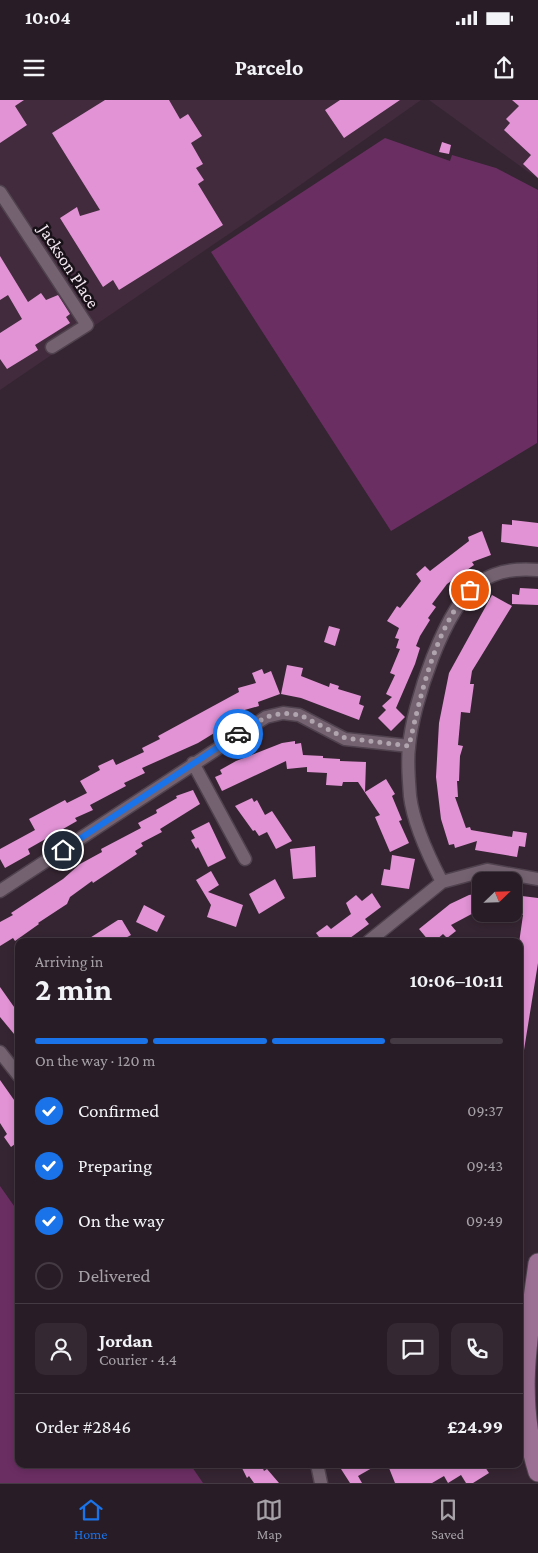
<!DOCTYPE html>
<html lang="en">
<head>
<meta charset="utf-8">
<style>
	body { margin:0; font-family:"Crimson Pro",serif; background:#342932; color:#f1f3f6; height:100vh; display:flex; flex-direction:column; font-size:19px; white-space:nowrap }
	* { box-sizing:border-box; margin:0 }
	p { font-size:16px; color:#a5a1a7 }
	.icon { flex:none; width:28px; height:28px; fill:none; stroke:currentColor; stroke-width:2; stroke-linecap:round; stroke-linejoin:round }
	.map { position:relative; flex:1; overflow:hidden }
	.sheet { position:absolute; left:15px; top:838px; width:508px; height:530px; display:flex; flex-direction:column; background:#281c26; border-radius:10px; box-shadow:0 2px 8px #0003,0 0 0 1px #443a43 }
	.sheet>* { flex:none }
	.needle { width:32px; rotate:67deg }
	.tools { position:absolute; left:472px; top:772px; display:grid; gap:10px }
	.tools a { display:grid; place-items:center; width:50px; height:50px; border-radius:10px; background:#281c26; box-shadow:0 2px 8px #0003,0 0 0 1px #443a43; font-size:25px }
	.pin { position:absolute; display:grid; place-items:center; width:42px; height:42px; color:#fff; margin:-21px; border:2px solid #fff; border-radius:50%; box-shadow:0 1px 5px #0007 }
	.courier { position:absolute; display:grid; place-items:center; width:50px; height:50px; margin:-25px; border:4px solid #1a73e8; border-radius:50%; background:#fff; color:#222; box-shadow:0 1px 6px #0007 }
	.head em { font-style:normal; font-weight:700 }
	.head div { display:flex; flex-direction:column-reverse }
	.head { display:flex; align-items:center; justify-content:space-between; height:85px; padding:0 20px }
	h1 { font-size:32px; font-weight:700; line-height:38px }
	.bar { display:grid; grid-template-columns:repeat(4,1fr); gap:8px 5px; align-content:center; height:60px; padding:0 20px }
	.bar i { height:6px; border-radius:4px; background:#443a43 }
	.bar .on { background:#1a73e8 }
	.bar p { grid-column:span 4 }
	.line { display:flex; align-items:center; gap:12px; padding:0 20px; border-top:1px solid #443a43 }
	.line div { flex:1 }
	.round { display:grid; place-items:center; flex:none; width:52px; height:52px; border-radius:10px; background:#342932 }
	ol { padding:0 20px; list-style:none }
	li { display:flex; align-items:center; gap:15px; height:55px }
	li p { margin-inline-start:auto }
	li .icon { padding:5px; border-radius:50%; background:#1a73e8; color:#fff; stroke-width:4 }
	li:last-child { color:#a5a1a7 }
	li i { width:28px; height:28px; border:2px solid #443a43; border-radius:50% }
	.status { display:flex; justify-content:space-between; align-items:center; height:35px; padding:0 25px; background:#281c26; direction:ltr }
	.status svg { height:14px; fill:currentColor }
	header { display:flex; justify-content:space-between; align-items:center; height:65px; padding:0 20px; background:#281c26; font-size:22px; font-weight:700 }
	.dock { display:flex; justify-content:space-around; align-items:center; height:70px; border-top:1px solid #443a43; background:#281c26; font-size:14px; color:#a5a1a7 }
	.dock a { display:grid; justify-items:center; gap:2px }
	.dock .on { color:#1a73e8 }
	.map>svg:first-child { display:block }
</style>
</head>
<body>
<div class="status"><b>10:04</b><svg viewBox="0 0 49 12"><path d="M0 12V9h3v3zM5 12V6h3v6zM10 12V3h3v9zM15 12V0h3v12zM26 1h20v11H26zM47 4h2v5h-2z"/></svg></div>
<header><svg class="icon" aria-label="menu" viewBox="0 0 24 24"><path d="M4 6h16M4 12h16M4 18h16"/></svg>Parcelo<svg class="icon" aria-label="share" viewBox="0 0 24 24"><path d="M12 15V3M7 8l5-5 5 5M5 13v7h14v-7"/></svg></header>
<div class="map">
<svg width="538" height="1383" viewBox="0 0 538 1383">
	<rect width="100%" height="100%" fill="#352532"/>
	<path fill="#412b3d" d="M0,0h421l-135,95 -286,195z
		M429,0h109v79z"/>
	<path fill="#6b2e63" d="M385,38l65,23 2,-6 44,13 42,22 -1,253 -146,88 -180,-279z
		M0,1086l19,27v251h171l13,19h-203z"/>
	<path fill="#e293d5" d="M0,0h24l-9,6 12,19 -27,18z
		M105,0h64l11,19 8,-5 14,22 -11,7 12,21 -7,4 8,12 -6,4 25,41 -104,65 -6,-10 -10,7 -43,-69 17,-11 3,9 20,-6 -48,-77z
		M340,0h60l-56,38 -19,-28z
		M512,0h26v78l-15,-14 8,-9 -27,-25 6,-7 -4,-4 13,-13z
		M442,42l9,3 -2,9 -10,-2z
		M0,156l28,46 13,-9 5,7 12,-5 12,19 -4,3 4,6 -35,22 3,5 -31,19 -7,-10v-26l22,-14 -14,-24 -8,5z
		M512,420l26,3v24l-37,-5 1,-18 10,1z
		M482,431l9,24 -19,7 2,3 -27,19 -15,20 4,3 -8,11 2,2 -10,16 -4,10 4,2 -5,16 -19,44 9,9 -14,14 -13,-13 8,-8 -4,-4 10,-9 -6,-3 9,-19 -5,-2 10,-24 -4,-1 3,-9 -4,-1 4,-10 -12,-7 10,-15 3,2 21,-27 -5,-7 9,-8 5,5 39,-30 -1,-4z
		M520,488l18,1v16l-26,-1v-10l7,1z
		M492,495l20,11 -40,65 -2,13h4l-4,29 -9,-1 -3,33 5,1 -3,10 -1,25h-2l1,16h-3l11,31 4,-1 1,3 41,7 1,-6 14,2 -2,14 -6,-1 -2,11 -42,-7 2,-9 -22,7 -1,-4 -5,1 -8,-26 -5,-42 3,-54 10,-50z
		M329,526l11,3 -5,17 -11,-4z
		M287,565l16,3 -2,8 28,11 1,-4 9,3 -1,3 23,7 -2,8 5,2 -5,14 -58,-22 -20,-4z
		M262,569l2,5 7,-3 9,23 -22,8 1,4 -25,7 3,6 -39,24 -56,25 3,5 -21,10 2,3 -36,19 3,5 -18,8 2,3 -49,28 2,5 -25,14 -5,-9v-10l35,-19 -6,-11 36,-19 2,3 20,-10 -7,-12 20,-11 -2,-4 15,-7 3,6 28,-13 -2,-4 18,-9 -2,-3 81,-44 -1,-4 18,-5 -4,-10z
		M295,641v3l6,-1 2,12 20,1v2l17,1v2l26,1 -1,30 21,-13 9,15 -3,2 10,24 -3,1 10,22 -19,9 -15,-35 5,-2 -22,-33h-15l-1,4 -16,-1 1,-12 -20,-1v-5l-20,2 -1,-8 -64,30 -7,-14 7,-3 -2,-4 16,-9 46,-18z
		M193,690l7,14 -40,25 2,3 -21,11 2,3 -8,5 2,3 -44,29 -1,-2 -22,16 -3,7 -29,19 1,1 -24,17 -2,-3 -13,8v-24l13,-7 -2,-2 52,-34 17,-15 22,-12 -1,-3 40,-21 -3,-5 19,-10 -1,-3 21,-12 -1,-2z
		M252,698l2,4 3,-2 8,15 7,-4 20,30 -16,8 -9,-17 -8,4 -4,-6 -2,1 -18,-25z
		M209,722l17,36 -18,9 -10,-20 -2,2 -5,-9 4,-2 -4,-7z
		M315,746l1,31 -23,2 -3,-30z
		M392,755l23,4 -6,30 -28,-4 3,-16 6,1z
		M211,771l8,14 -11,7 35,13 -7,22 -29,-10 4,-12 -15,-25z
		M275,779l10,19 -26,16 -10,-20z
		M372,793l9,14 -16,12 4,5 -23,17 -3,-4 -5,4h-16l-6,-8 11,-8 4,4 20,-15 -5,-11 10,-8 6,6z
		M481,793v16l-30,16 5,6 -9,7 -4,-4 -8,7h-6l-10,-12 31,-25 19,-9z
		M514,795l24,3v65l-14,87h-5v-107l4,-28 -8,-1z
		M144,805l21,11 -8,16 -21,-10z
		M118,820h4l9,15 -11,6h-35z
		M0,887l19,27v26l-19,-23z
		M0,980l19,27v34l-8,6 -7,-10 3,-3 -7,-11z
		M240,1364h21l3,7 3,-2 12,14h-25l-5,-7 -2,2z
		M350,1364h29l-21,12 4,7h-12l-9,-14z
		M398,1364h85l6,9 -16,10h-7l-5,-8 -13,8 -4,-7 -12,7h-37l-6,-15z"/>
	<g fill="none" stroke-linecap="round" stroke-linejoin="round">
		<g stroke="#50424e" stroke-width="15">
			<path id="minor" d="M0,92l87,133 -35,22
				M193,663l52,96
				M442,782c-12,-23 -29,-60 -32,-86 -1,-15 -3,-34 -1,-49 3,-41 36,-142 71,-165 18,-12 37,-14 58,-12
				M0,791l266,-174 17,-4 16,2 46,24 64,7
				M369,841l73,-59 45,-12 51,9
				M0,952l19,24
				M317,1364l4,19"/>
		</g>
		<g stroke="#50424e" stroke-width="21">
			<path id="primary" d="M538,1163c-10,73 -23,137 0,209"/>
		</g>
		<use href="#minor" stroke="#746271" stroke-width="12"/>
		<use href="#primary" stroke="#9c7094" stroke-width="19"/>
	</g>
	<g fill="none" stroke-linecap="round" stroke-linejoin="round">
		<path stroke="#b0a4ae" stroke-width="5" stroke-dasharray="0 9" d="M238,634l28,-17 17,-4 17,2 45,23 64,8c11,-48 26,-119 61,-156"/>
		<path stroke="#1a73e8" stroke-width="6" d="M63,750l175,-116"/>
	</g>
	<g text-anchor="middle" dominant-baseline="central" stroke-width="5" stroke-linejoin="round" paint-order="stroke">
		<g font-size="18" fill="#f3e8f1" stroke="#181117">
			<text transform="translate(69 166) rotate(57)">Jackson Place</text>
		</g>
	</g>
</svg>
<div class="tools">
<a><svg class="needle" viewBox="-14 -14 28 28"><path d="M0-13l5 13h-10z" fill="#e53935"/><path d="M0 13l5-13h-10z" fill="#a5a1a7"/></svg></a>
</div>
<div class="pin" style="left:470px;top:490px;background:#ea580c"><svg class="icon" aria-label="bag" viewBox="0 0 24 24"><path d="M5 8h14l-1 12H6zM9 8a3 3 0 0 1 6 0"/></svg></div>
<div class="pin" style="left:63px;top:750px;background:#1f2937"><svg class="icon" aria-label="home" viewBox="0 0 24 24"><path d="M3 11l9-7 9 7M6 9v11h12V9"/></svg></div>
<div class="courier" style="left:238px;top:634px"><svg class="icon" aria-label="car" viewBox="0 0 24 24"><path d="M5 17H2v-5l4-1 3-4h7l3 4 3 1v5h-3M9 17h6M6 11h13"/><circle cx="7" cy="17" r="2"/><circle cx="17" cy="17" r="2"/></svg></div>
<section class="sheet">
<div class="head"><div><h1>2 min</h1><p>Arriving in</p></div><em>10:06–10:11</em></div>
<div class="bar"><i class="on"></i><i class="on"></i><i class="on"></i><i></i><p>On the way · 120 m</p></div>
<ol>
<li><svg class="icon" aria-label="check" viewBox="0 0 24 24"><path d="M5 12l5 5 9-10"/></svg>Confirmed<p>09:37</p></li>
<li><svg class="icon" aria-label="check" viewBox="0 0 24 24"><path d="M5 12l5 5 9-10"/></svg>Preparing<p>09:43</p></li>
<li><svg class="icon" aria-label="check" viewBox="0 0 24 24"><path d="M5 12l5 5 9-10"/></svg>On the way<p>09:49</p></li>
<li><i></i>Delivered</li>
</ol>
<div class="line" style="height:90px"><a class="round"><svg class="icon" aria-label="person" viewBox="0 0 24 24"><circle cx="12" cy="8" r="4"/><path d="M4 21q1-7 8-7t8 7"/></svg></a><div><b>Jordan</b><p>Courier · 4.4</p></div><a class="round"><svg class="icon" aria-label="chat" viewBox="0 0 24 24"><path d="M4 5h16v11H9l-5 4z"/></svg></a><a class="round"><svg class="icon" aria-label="phone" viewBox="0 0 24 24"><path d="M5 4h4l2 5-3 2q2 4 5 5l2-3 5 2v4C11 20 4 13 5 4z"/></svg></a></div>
<div class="line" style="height:65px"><div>Order #2846</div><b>£24.99</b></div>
</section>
</div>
<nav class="dock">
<a class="on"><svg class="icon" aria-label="home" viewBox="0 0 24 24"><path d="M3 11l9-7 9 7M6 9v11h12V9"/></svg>Home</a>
<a><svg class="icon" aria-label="map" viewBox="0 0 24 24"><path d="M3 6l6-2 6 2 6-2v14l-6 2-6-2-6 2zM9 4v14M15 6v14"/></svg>Map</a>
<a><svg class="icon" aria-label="saved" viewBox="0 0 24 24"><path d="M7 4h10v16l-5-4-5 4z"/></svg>Saved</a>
</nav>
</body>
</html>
